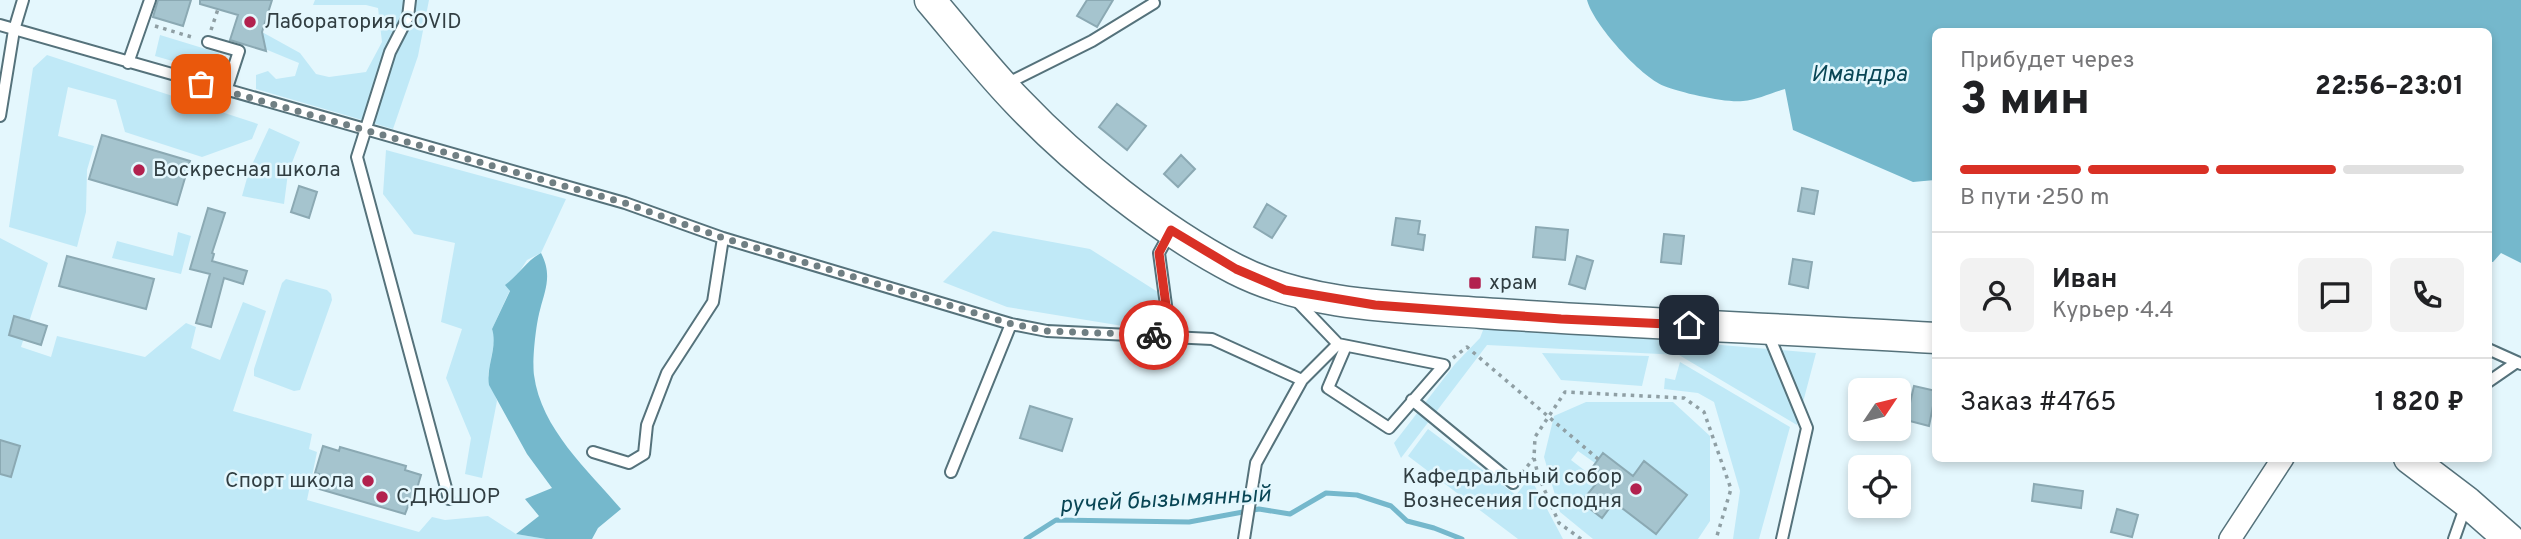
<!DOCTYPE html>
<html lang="ru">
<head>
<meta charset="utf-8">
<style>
	body { margin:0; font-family:Overpass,sans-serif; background:#f2f2f2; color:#202124; height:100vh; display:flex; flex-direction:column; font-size:26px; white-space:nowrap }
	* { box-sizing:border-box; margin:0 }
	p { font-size:23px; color:#757577 }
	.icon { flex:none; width:38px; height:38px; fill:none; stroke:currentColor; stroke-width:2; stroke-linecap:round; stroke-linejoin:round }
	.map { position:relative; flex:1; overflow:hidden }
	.side { position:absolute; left:1932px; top:28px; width:560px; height:434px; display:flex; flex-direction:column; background:#fff; border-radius:10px; box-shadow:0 4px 10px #0003 }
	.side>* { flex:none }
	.needle { width:46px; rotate:55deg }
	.buttons { position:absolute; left:1848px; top:378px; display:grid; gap:14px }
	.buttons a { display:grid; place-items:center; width:63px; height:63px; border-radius:10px; background:#fff; box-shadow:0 4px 10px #0003; font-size:35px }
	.pin { position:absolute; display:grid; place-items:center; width:60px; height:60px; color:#fff; margin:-30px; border-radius:14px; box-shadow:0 4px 10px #0006 }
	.courier { position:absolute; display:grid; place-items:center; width:70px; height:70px; margin:-35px; border:5px solid #d93025; border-radius:50%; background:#fff; color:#222; box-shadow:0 2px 9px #0007 }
	.summary em { font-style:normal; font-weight:800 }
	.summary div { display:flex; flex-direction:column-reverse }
	.summary { display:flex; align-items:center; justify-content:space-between; height:119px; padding:0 28px }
	h1 { font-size:46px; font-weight:800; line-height:52px }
	.bar { display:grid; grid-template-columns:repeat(4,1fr); gap:10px 7px; align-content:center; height:84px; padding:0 28px }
	.bar i { height:9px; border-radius:5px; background:#e0e0e0 }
	.bar .active { background:#d93025 }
	.bar p { grid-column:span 4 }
	.line { display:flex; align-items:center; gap:18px; padding:0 28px; border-top:2px solid #e0e0e0 }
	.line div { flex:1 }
	.round { display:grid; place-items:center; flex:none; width:74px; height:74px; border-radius:10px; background:#f2f2f2 }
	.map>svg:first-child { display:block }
</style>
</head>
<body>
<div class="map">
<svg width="2521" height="539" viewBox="0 0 2521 539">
	<rect width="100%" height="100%" fill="#e4f7fd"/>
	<path fill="#c0e9f7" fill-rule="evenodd" d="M315,0h114l-11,56 -25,73 -137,-40v-14l12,-4 8,8 19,-3 4,-13 -34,-14 -3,-17 38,21 16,21 13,3 37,-5 16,-30 -4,-34 -12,-3h-53z
		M160,35l59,18 -5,20 -59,-17z
		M47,55l211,69 -6,15 -50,18 -77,-25 -9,-32 -48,-13 -10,49 36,10 -7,24 -1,42 -9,35 -68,-20 24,-159z
		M269,128l31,14 -12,31 -4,31 -42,-8 7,-25z
		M386,150l180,49 -25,54 -14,7 -11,17 -24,52 3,9 -7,37 9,26 -15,77 -17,-4 6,-36 -25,-60 16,-49 -21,-7 14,-79 -41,-9 -31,-40z
		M993,231l97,18 71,45 -8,25 -24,8 -122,-20 -64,-25z
		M178,232l13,4 -10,38 -69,-16 5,-17 56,15z
		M0,238l48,25 -27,84 30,10 6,-21 88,21 41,-34 10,4 -5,21 29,12 23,-58 23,9 -33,100 79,23 -3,15 8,3 -10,48 112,32 13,-15 13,3 43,-4 28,18 30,5h-546z
		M286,279l41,11 4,4 1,6 -32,90 -6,1 -40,-15v-7l28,-86z
		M1485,325l331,28 -19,72 -118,-70 -192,-10 -86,113 -7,-15 61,-79 25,-26z
		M1542,353l107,3 -7,30 -81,-6z
		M1680,362l110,65 -31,112h-26l7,-48 -26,-89 -16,-9 -34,-4 1,-11 10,2z
		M1586,402h87l37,34v85l-12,18h-105l-33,-27 -16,-55 10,-41zM1578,451l17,12 9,-10 29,23 11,-14 43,33 -31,39 -42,-32 -14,14 -18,-13 14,-19 -10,-8 2,-3 -17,-13z
		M1428,429l88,66 14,-18 33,62h-45l-110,-83z"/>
	<path fill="#75b8cc" d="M1587,0h934v263l-20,-10 -8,9h-4l-1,-230h-552l-1,148 -22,2 -120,-52 -8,-41c-14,4 -28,11 -42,12 -18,2 -61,-8 -79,-15 -23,-9 -71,-62 -77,-86z
		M541,253c11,21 5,35 -1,57 -4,14 -8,50 -6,65 7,54 54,95 87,134l-23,19 -6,11h-46l-30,-5 23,-18 -14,-17 27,-11 -25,-34 -38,-69c-3,-19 9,-38 3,-56l18,-38 -5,-6c14,-10 21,-24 36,-32z"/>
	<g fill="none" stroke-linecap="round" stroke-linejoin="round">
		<path stroke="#75b8cc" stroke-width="5" d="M1026,539l30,-19 133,2 70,-13 31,5 36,-21 31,2 34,11 16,15 27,7 28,11"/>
	</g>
	<path fill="#a5c4ce" stroke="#8ba9b3" stroke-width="2" d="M158,0h33l-8,26 -30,-9z
		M200,0h72l-10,32 4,19 -36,-11 8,-25 -38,-11z
		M1087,0h26l-16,27 -20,-11z
		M1117,104l29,22 -19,24 -28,-23z
		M102,135l88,26 -13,44 -88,-26z
		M1181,155l14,14 -17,18 -14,-13z
		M299,186l18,6 -8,26 -18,-6z
		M1802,188l16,3 -4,23 -16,-3z
		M1267,204l19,12 -14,22 -18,-11z
		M208,208l17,5 -13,40 2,1 -2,7 35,10 -4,13 -19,-6 -13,49 -15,-4 14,-49 -20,-5z
		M1396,218l24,3 -2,13 7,1 -2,15 -31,-5z
		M1536,227l32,3 -3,30 -32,-3z
		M1664,234l20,2 -3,28 -20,-2z
		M67,256l87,23 -8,30 -87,-23z
		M1577,256l16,5 -8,28 -16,-5z
		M1793,259l19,3 -4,26 -19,-4z
		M14,316l33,10 -6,19 -32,-10z
		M1914,386l22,5 -7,35 -23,-6z
		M1030,406l42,13 -10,32 -42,-13z
		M0,440l20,6 -9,31 -11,-3z
		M323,446l16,5 1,-4 66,19 -1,4 16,5 -8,27 -3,-1 -5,13 -89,-26 3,-14 -4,-1z
		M1603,453l30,23 11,-15 43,34 -31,39 -42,-32 -12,16 -21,-16 15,-18 -10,-8z
		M2034,484l49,7 -2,17 -49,-7z
		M2117,509l21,6 -6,22 -21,-5z"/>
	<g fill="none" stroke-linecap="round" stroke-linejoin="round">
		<g stroke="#55727b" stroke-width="14">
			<path id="lane" d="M410,0l-2,17 -18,35 -33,105 92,342
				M0,25l625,178 98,35 288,86 36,7 165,8 90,41
				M208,42l31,9 -13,40
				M128,63l22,-63
				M1006,84l86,-43 62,-38
				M0,116l14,-86 9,-30
				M1170,233l-11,20 11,82
				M1295,299l43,45 106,21 -55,63 -61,-40 18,-42
				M1767,331l40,97 -25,111
				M2488,349l29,13
				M2488,382l29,-20 4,2
				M1412,400l101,83
				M593,452l36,11 15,-9 3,-29 20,-52 46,-71 10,-64
				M951,472l60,-148
				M1244,539l12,-76 46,-83 36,-36
				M2454,539l12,-34"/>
		</g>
		<g stroke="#55727b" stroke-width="24">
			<path id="street" d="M2230,539l53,-81"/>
		</g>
		<g stroke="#55727b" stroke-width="33">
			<path id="secondary" d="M930,0c29,34 57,70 88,102 58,61 142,128 217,167 74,38 165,38 247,44 151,10 302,16 454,25
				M2409,458l58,44 42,37"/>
		</g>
		<path stroke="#8f9fa4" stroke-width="3.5" stroke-dasharray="3.5 5" stroke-linecap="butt" d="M155,26l40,12
			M211,30l7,-21
			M1453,358l14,-11 131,112
			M1522,473l12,-15
			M1581,539l-22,-16 -21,-48 -4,-17 1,-21 30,-45 119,6 20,14 27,77 -15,50"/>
		<use href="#lane" stroke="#fff" stroke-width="10"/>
		<use href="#street" stroke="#fff" stroke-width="21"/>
		<use href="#secondary" stroke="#fff" stroke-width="30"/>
	</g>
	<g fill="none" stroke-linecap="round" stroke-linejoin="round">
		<path stroke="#707f83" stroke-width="7" stroke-dasharray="0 12.6" d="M201,84l424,119 98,35 289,86 35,7 107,4"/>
		<path stroke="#d93025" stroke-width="9" d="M1154,335h16l-11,-82 12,-23 65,39 49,21 90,15 186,14 128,6"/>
	</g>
	<g fill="#b2214e" stroke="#e4f7fd" stroke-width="2.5">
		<circle cx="250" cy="22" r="7"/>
		<circle cx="139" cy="170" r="7"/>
		<rect x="1468" y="276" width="14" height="14" rx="3.5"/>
		<circle cx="368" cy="481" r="7"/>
		<circle cx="1636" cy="489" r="7"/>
		<circle cx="382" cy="497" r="7"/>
	</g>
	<g text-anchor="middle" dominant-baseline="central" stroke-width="5" stroke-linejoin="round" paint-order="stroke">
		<g font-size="21" fill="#313e42" stroke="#e4f7fd" text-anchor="start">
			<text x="264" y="22">Лаборатория COVID</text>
			<text x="153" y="170">Воскресная школа</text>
			<text x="1489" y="283">храм</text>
			<text x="1622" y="477" text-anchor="end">Кафедральный собор<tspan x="1622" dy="24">Вознесения Господня</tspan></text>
			<text x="354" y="481" text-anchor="end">Спорт школа</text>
			<text x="396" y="497">СДЮШОР</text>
		</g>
		<g font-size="23" font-style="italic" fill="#094655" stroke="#e4f7fd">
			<text x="1859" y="75">Имандра</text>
			<text transform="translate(1165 501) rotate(-3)">ручей бызымянный</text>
		</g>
	</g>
</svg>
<div class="buttons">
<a><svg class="needle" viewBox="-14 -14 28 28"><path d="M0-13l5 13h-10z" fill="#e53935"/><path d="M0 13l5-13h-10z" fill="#757577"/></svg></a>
<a><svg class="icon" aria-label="locate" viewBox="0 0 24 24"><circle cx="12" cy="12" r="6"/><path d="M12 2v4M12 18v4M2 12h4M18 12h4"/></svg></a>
</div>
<div class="pin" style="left:201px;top:84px;background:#ea580c"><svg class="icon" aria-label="bag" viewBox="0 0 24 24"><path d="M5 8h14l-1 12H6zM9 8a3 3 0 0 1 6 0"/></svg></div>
<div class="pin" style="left:1689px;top:325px;background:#1f2937"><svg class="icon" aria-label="home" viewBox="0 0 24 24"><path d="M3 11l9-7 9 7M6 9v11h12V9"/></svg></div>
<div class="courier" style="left:1154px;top:335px"><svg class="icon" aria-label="bike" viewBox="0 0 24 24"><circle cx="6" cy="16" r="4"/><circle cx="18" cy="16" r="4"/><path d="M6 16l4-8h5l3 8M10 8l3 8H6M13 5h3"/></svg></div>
<section class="side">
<div class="summary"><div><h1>3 мин</h1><p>Прибудет через</p></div><em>22:56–23:01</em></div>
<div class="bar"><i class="active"></i><i class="active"></i><i class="active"></i><i></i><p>В пути · 250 m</p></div>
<div class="line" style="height:126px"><a class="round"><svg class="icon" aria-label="person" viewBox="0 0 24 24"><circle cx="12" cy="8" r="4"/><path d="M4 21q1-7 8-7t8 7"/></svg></a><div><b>Иван</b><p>Курьер · 4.4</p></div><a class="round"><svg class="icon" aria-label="chat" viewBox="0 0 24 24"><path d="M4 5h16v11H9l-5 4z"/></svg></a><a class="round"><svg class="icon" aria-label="phone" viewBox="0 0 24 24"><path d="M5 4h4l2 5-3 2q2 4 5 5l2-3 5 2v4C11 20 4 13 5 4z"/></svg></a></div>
<div class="line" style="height:91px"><div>Заказ #4765</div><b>1 820 ₽</b></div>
</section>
</div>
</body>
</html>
